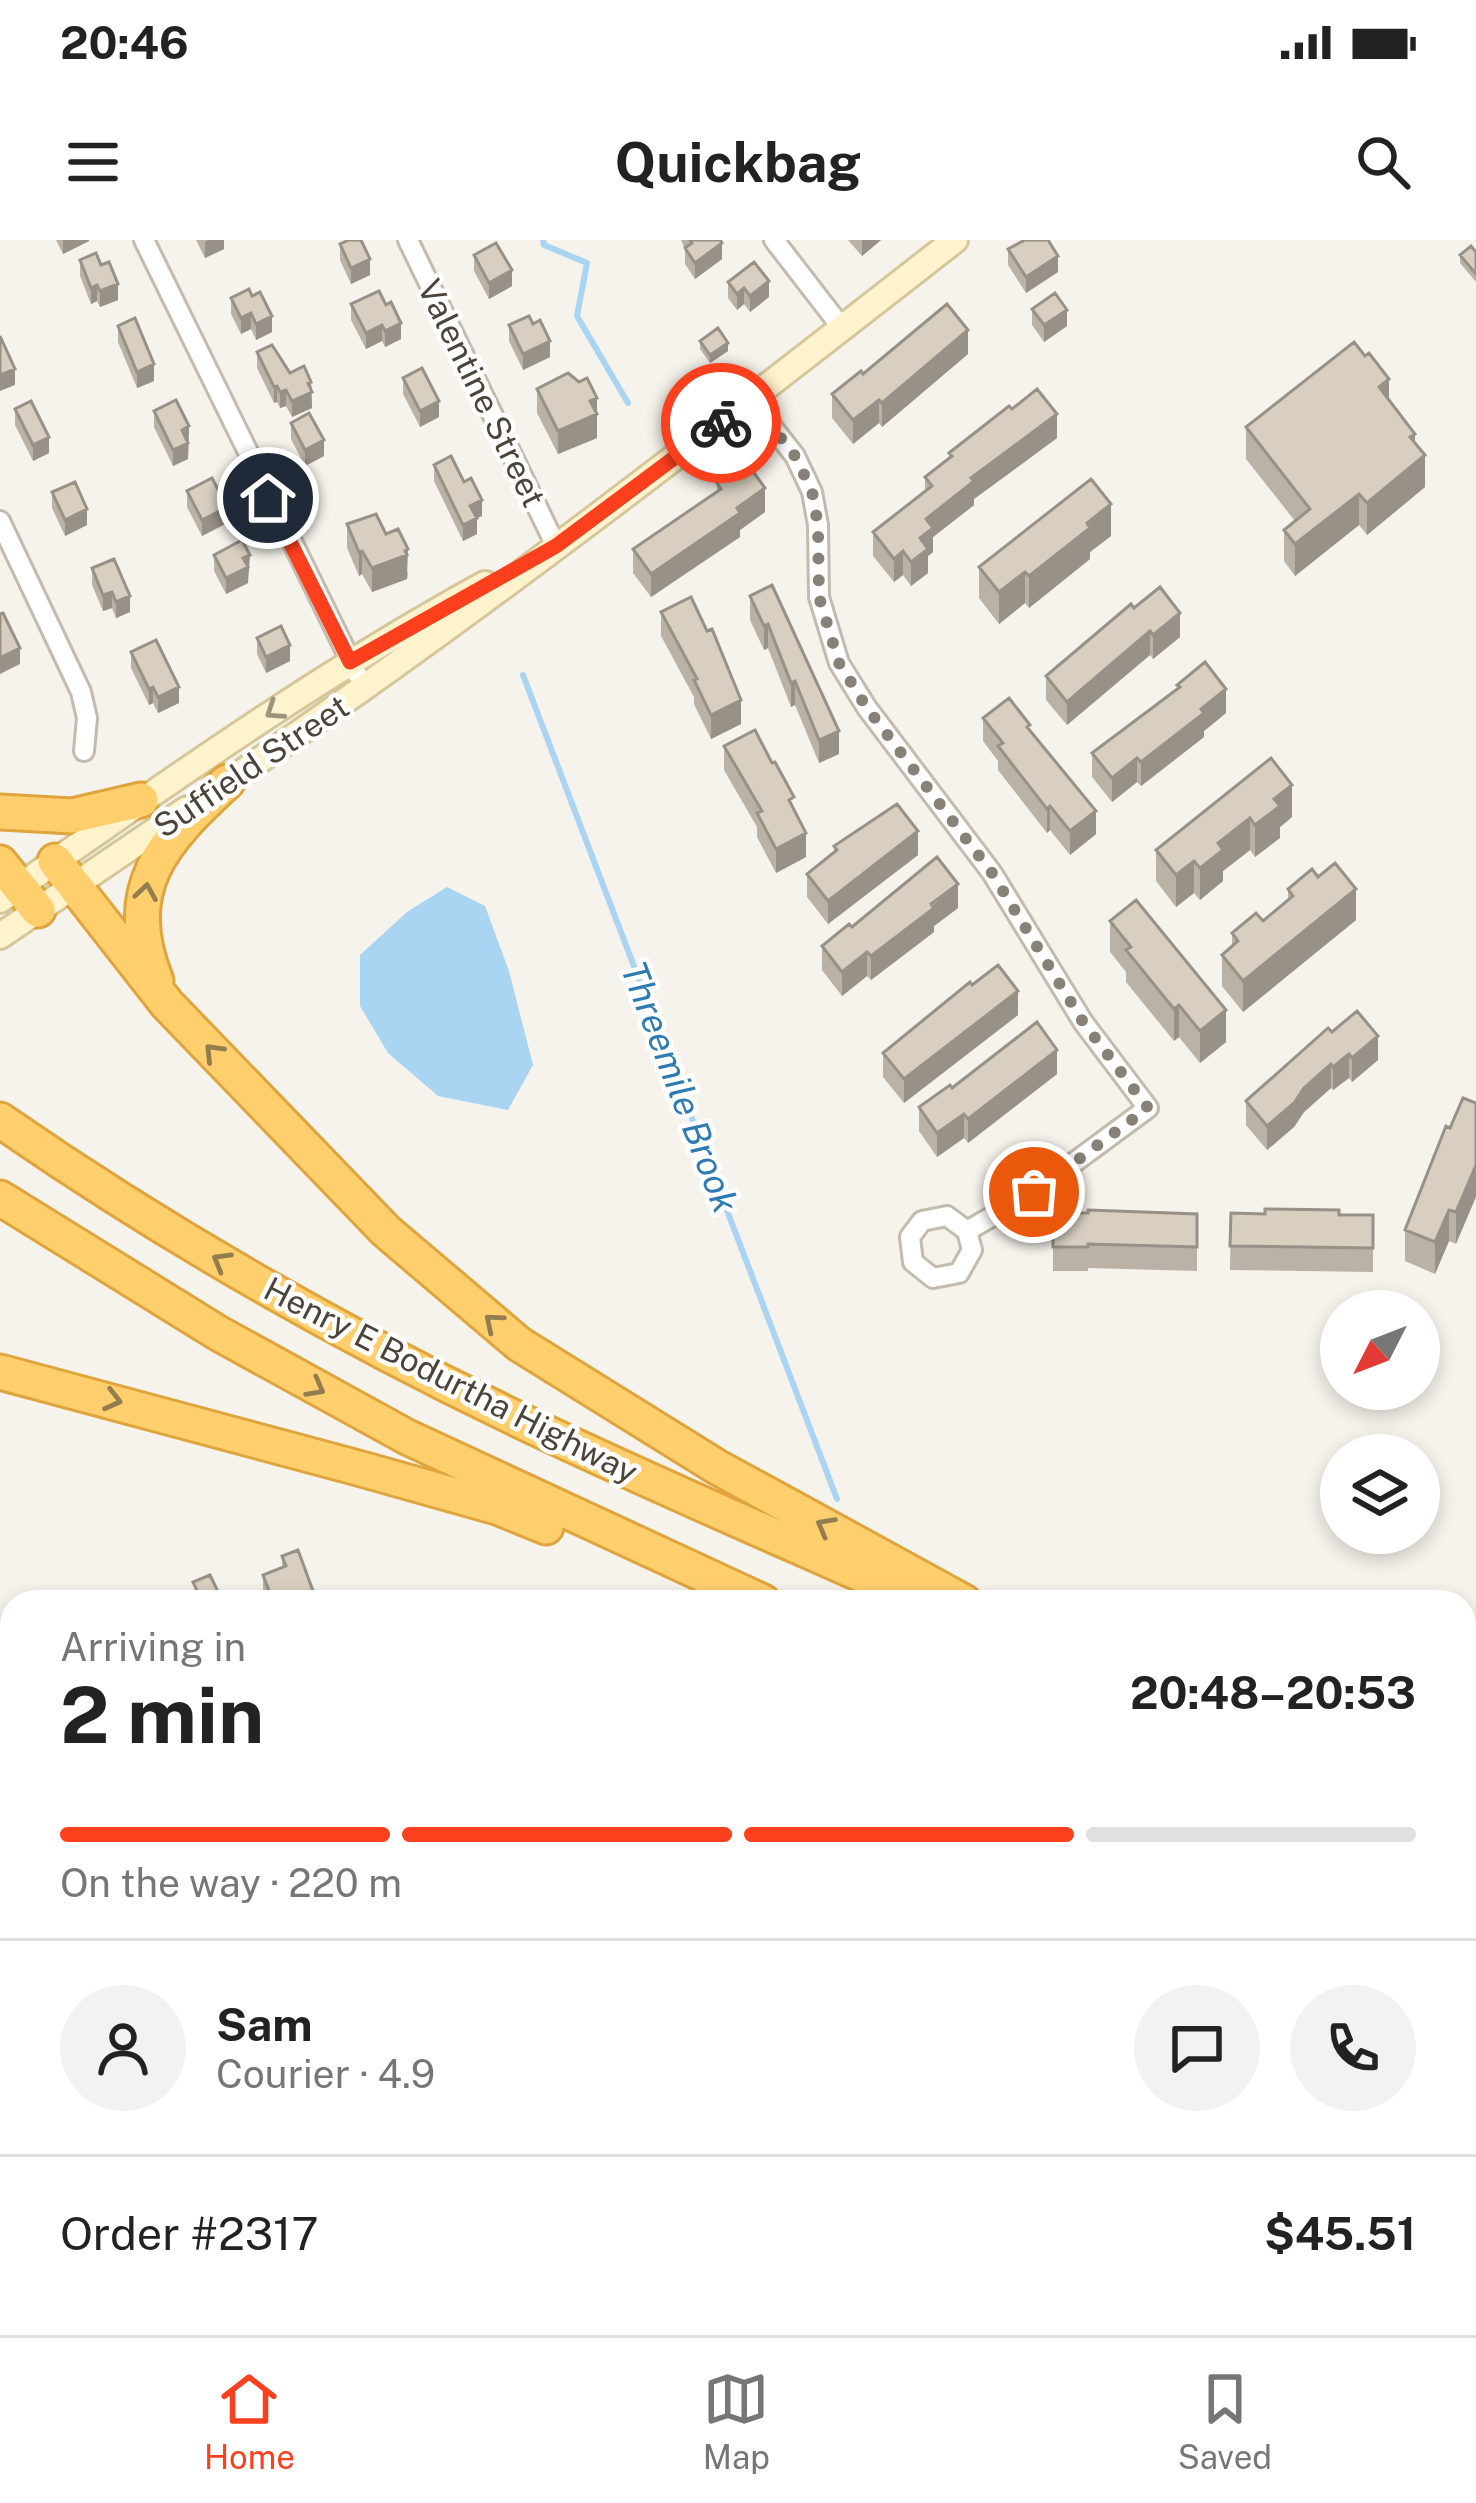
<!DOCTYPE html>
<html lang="en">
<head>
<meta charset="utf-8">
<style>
	body { margin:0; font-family:"Public Sans",sans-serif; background:#f2f2f2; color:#222; height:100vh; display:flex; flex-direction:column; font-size:45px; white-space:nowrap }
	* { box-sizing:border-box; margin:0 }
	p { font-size:39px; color:#767676 }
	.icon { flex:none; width:66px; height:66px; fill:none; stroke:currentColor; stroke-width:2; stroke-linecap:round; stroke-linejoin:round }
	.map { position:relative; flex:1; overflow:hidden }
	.side { position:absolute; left:0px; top:1350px; width:1476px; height:747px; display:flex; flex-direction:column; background:#fff; border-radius:36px 36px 0 0; box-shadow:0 6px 18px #0003 }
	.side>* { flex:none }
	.needle { width:78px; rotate:228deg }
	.tools { position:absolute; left:1320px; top:1050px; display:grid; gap:24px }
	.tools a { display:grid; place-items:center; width:120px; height:120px; border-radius:50%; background:#fff; box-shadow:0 6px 18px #0003; font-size:60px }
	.pin { position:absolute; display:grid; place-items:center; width:102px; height:102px; color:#fff; margin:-51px; border:6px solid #fff; border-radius:50%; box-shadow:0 3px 12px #0007 }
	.courier { position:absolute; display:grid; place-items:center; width:120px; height:120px; margin:-60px; border:9px solid #fc3f1d; border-radius:50%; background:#fff; color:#222; box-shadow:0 3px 15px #0007 }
	.headline em { font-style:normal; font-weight:700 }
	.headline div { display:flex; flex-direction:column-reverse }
	.headline { display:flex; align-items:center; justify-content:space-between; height:204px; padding:0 60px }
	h1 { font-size:78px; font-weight:700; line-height:90px }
	.bar { display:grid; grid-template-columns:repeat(4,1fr); gap:18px 12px; align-content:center; height:144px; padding:0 60px }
	.bar i { height:15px; border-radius:9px; background:#e0e0e0 }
	.bar .on { background:#fc3f1d }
	.bar p { grid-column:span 4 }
	.line { display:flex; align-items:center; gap:30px; padding:0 60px; border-top:3px solid #e0e0e0 }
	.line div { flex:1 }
	.round { display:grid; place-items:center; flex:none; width:126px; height:126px; border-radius:63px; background:#f2f2f2 }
	.status { display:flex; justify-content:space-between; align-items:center; height:84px; padding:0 60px; background:#fff; direction:ltr }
	.status svg { height:33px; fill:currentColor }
	header { display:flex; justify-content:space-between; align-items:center; height:156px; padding:0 60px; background:#fff; font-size:54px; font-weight:700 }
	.dock { display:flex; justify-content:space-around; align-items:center; height:168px; border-top:3px solid #e0e0e0; background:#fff; font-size:33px; color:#767676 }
	.dock a { display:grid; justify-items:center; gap:6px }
	.dock .on { color:#fc3f1d }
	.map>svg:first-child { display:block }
</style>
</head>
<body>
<div class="status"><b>20:46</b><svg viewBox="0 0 49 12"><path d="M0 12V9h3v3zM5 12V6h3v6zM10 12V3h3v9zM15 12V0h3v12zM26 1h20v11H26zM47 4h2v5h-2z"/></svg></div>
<header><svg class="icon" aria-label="menu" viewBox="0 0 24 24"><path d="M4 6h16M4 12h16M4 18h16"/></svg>Quickbag<svg class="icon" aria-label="search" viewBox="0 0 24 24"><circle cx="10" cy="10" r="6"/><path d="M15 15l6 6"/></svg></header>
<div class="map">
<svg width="1476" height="2095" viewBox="0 0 1476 2095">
	<rect width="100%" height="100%" fill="#f6f3ec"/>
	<path fill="#a9d4f2" d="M447,647l38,19 24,65 24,94 -25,45 -70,-14 -50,-43 -28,-47v-51l47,-43z"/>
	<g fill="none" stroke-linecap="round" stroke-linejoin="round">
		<path stroke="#a9d4f2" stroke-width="6" d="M543,0l1,5 43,18 -10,53 51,87
			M523,435l314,824"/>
		<g stroke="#c2bbae" stroke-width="24">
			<path id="minor" d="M144,0l213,434
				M408,0l148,306
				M774,0l68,88
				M751,160l44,56 17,36 6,33 1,72 20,66 28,45 125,165 91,149 65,86 -114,84 -67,39 5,19 -13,23 -26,5 -20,-16 -3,-25 12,-16 25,-5 20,15
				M0,281l81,171 6,26 -3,33
				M453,2085v10
				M727,2085l2,10"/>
		</g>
		<g stroke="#c2bbae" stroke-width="27">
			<path id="tertiary" d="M0,2030l12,2
				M1016,2085l51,10"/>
		</g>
		<g stroke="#d6c79b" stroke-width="30">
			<path id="secondary" d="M216,550c255,-172 497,-361 739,-550
				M0,660c159,-111 315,-223 485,-316
				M0,696l187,-127"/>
		</g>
		<g stroke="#e0a43c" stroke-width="39">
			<path id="motorway" d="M0,572l72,4 69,-16
				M55,621l112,143 219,227 133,113 198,123 247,135
				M0,623l38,47
				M156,741c-37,-93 6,-139 71,-199
				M0,880c163,113 335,211 513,297 135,65 272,123 408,184
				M0,958l218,135 189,104 356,165
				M0,1132l358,96 139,39 49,20
				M1464,1603l12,5
				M1464,1693l12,6"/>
		</g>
		<use href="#minor" stroke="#fff" stroke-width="18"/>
		<use href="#tertiary" stroke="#fff" stroke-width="21"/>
		<use href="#secondary" stroke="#fff3cd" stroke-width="24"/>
		<use href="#motorway" stroke="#ffcf6e" stroke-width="33"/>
	</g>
	<path fill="#bab2a6" d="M56,0h33v1l-26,13z
		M196,0h28v9l-19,9z
		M681,0h39l2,19 -27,20 -10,-15v-15z
		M848,0h33l-19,16z
		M340,4l30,31 -19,9 -11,-24z
		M1008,9l50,23 -32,21 -18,-28z
		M1476,12v30l-16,-19v-8z
		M474,15l38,31 -23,13 -15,-28z
		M80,20l38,40 -18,7 -3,-6 -6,3 -11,-28z
		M728,42l41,15 -19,15 -6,-8 -7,6 -9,-12z
		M231,58l41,34 -16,8 -5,-11 -10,5 -10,-20z
		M351,64l50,35 -16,8 -3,-6 -16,8 -15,-29z
		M1032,69l35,17 -23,16 -12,-17z
		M533,84l17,33 -27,13 -14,-29v-16z
		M118,86l36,55 -17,7 -19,-46z
		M700,101l28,10 -18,12 -10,-14z
		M257,112l33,21 21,9 1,26 -20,9 -6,-11 -6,2 -3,-6 -3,1 -17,-35z
		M968,114l-86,73 -3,-4 -26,21 -21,-26v-24l31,-20z
		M403,138l36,39 -19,10 -17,-33z
		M537,149l60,9v40l-39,16 -21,-41z
		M1389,161l26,42 10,44 -58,48 -8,-10 -64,51 -11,-15v-31l11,-9 -49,-62v-32z
		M15,169l34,44 -16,8 -18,-36z
		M1012,169l45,29 -83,61v6l-41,32v15l-5,4v17l-17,13 -8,-11 -9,7 -21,-26v-24l52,-41v-14l24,-19v-5z
		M154,171l35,15 -1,33 -15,7 -19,-39z
		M291,183l33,33 -19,10 -14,-27z
		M434,225l48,51 -5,2v16l-14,7 -29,-60z
		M717,243l48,29 -25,18v7l-89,60 -18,-24v-24l84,-57z
		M187,251l40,32 -25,13 -15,-29z
		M52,252l35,33 -22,11 -13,-28z
		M347,284l61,49 -1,6 -35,13 -10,-18 -3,2 -12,-28z
		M1111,296l-21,16v7l-61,49 -4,-5 -26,21 -20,-26v-31z
		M214,315l36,16 -2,1v11l-22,11 -12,-23z
		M92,328l38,44 -14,6 -4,-10 -9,3 -11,-26z
		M772,345l67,169 -20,9 -24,-58 -4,2 -23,-59 -4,2 -14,-30v-24z
		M1134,368l46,29 -27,22 -3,-4 -83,70 -21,-25v-24z
		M661,372l80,112 -30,15 -17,-35v-7l-33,-61z
		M257,398l33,23 -24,12 -9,-19z
		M131,412l48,51 -21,10 -5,-10 -4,2 -18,-37z
		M1177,445l49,28 -22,18v6l-63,49 -4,-4 -25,20 -20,-25v-24l85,-64z
		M983,478l47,13 66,103 -26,21 -20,-25 -3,3 -49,-63v-9l-15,-20z
		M724,506l82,111 -30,16 -19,-36v-10l-33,-57z
		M1271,518l21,59 -12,10v11l-25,19 -5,-7 -27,21v10l-23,19 -6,-7 -18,14 -20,-26v-31z
		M834,606l84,9 -90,69 -21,-27v-23l27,-22z
		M1288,649l68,31 -113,92 -21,-26v-31l10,-9v-13l31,-12 25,-21z
		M958,668l-24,18v6l-63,48 -4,-4 -25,20 -20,-26v-24l30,-19z
		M1110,681l116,121 -26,21 -21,-26 -5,4 -48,-59v-10l-16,-20z
		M972,745l46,30 -114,88 -21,-26v-24z
		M1332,792l46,28 -26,22 -3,-4 -16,12 -2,-2 -27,24 -10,15 -27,23 -21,-25v-24z
		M1057,834l-89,69 -4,-5 -27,19 -18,-26v-24z
		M1463,858l-7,146 -7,-3 -14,33 -30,-13v-31z
		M1053,973l144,1v57l-109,-3v3h-35z
		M1231,973l142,2v57l-143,-2z
		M282,1316l31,46h-46l-4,-11v-16l19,-7z
		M0,1589l12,25 -8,59h-4z
		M0,1700l9,56v24l-9,1z
		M0,1806l12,5v66l-12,1z
		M0,1927l12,1v43l-12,-1z
		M1385,2085h45l-3,6 -9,-5 -4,9h-23v-7z"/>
	<path fill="#979187" d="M63,0h26v1l-26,13z
		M208,0h16v9l-19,9v-16z
		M862,0h19l-19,16z
		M722,3v16l-27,20v-16z
		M1058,16v16l-32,21v-16z
		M370,19v16l-19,9v-16z
		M512,30v16l-23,13v-16z
		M769,41v16l-19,15v-16z
		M118,44v16l-18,7v-16z
		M97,45v16l-6,3v-16z
		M744,48v16l-7,6v-16z
		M1067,70v16l-23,16v-17z
		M251,73v16l-10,5v-16z
		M272,76v16l-16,8v-16z
		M401,83v16l-16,8v-16z
		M382,85v16l-16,8v-16z
		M968,90v24l-86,73v-24z
		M550,101v16l-27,13v-16z
		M728,103v8l-18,12v-8z
		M154,124v17l-17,7v-16z
		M15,129v16l-15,6v-16z
		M1389,139v32l-10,-24z
		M311,142l1,26 -20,9v-16z
		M277,146v16l-3,1v-16z
		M286,150v16l-6,2v-16z
		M597,158v40l-39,16v-23l32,-30z
		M879,160v23l-26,21v-24z
		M439,161v16l-19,10v-16z
		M1057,174v24l-83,61v6l-41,32v15l-5,4v17l-17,13v-24l15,-43 45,-41z
		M189,186l-1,33 -15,7v-16l9,-20z
		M1415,194v30l10,-9v32l-58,48v-32l43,-66z
		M49,197v16l-16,8v-16z
		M324,200v16l-19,10v-16z
		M765,248v24l-25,18v7l-89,60v-23z
		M1359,254v31l-64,51v-32z
		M482,260v16l-5,2v16l-14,7v-16l7,-19z
		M1111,264v32l-21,16v7l-61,49v-32z
		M227,267v16l-25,13v-16z
		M87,269v16l-22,11v-16z
		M408,309l-1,30 -35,13v-24z
		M362,311v23l-3,2v-24z
		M903,311v24l-9,7v-23z
		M250,315l-2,28 -22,11v-16l17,-20z
		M1025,332v31l-26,21v-32z
		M112,352v16l-9,3v-16z
		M130,356v16l-14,6v-16z
		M1180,373v24l-27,22v-24z
		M768,384v24l-4,2v-24z
		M1150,391v24l-83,70v-23z
		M290,405v16l-24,12v-16z
		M20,408v16l-20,10v-16z
		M795,441v24l-4,2v-24z
		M153,447v16l-4,2v-16z
		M179,447v16l-21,10v-16z
		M1226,449v24l-22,18v6l-63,49v-24z
		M741,460v24l-30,15v-24z
		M839,491v23l-20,9v-23z
		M1137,518v24l-25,20v-24z
		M1292,545v32l-12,10v11l-25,19v-32l19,-26z
		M1050,566v24l-3,3v-24z
		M1096,571v23l-26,21v-24z
		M1250,578v32l-27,21v10l-23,19v-32l18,-25z
		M918,591v24l-90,69v-23z
		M806,593v24l-30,16v-24z
		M1194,621v32l-18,14v-32z
		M958,644v24l-24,18v6l-63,48v-24z
		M1356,649v31l-113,92v-31z
		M867,712v24l-25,20v-24z
		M1018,751v24l-114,88v-24z
		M1179,765v32l-5,4v-32z
		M1226,770v32l-26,21v-32z
		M1378,796v24l-26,22v-24z
		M1057,810v24l-89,69v-24z
		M1349,814v24l-16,12v-23z
		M1331,824v24l-27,24 -10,15 -27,23v-24l37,-38z
		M964,874v24l-27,19v-24z
		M1476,925v32l-20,47v-32z
		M1449,970v31l-14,33v-32z
		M313,1351v11h-25v-1z
		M12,1590v24l-8,59v-24z
		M1411,2085h7l-4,10h-5z"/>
	<path fill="#d8cfc1" stroke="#979187" stroke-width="3" d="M349,0h12l9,19 -19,9 -11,-24z
		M690,0h30l2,3 -27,20 -10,-15 7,-5z
		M1025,0h23l10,16 -32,21 -18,-28z
		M496,3l16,27 -23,13 -15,-28z
		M1471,6l5,6v22l-16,-19z
		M96,13l5,12 8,-3 9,22 -18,7 -3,-6 -6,3 -11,-28z
		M754,22l15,19 -19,15 -6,-8 -7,6 -9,-12z
		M249,49l3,7 8,-4 12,24 -16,8 -5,-11 -10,5 -10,-20z
		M379,51l7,14 5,-3 10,21 -16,8 -3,-6 -16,8 -15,-29z
		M1055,53l12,17 -23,15 -12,-16z
		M947,64l21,26 -86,73 -3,-3 -26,20 -21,-26 29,-23 2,3z
		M529,76l4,8 7,-4 10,21 -27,13 -14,-29z
		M135,78l19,46 -17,8 -19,-46z
		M718,88l10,15 -18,12 -10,-14z
		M0,96l15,33 -15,6z
		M1354,102l11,14 4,-3 20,26 -10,8 36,47 -5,3 15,18 -58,48 -8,-9 -64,50 -11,-14 26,-21 -64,-82z
		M272,105l18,28 14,-7 7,16 -3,1 4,9 -20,9 -6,-11 -6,2 -3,-6 -3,1 -17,-35z
		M422,128l17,33 -19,10 -17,-33z
		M568,133l11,9 8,-4 10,20 -7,3 7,13 -39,17 -21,-42z
		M1037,149l20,25 -86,64 3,3 -48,38 7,9 -13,10 8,11 -17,13 -8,-11 -9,8 -21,-27 59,-46 -7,-9 27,-21 -3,-3 60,-47 3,3z
		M176,160l13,26 -7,4 6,13 -15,7 -19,-39z
		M31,161l18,36 -16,8 -18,-36z
		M309,173l15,27 -19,10 -14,-27z
		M451,216l13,26 7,-4 11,22 -12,6 7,12 -14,7 -29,-60z
		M746,222l19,26 -28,20 3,5 -89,61 -18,-25 88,-60 -4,-6z
		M212,238l15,29 -25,13 -15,-29z
		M1091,239l20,25 -24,19 3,5 -61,48 -4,-4 -26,20 -20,-25z
		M75,242l12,27 -22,11 -13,-28z
		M376,274l10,20 12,-5 10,20 -3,2 2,4 -35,13 -10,-17 -3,1 -12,-28z
		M242,300l8,15 -7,3 5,9 -22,11 -12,-23z
		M114,319l16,37 -14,6 -4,-10 -9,3 -11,-27z
		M772,345l67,146 -20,9 -24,-59 -4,2 -23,-59 -4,2 -14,-30z
		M1160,347l20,26 -27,22 -3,-4 -83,71 -21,-26 85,-72 3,4z
		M691,357l16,34 5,-2 29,71 -30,15 -17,-35 3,-1 -36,-67z
		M3,373l17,35 -20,10v-44z
		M281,386l9,19 -24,12 -9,-19z
		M156,400l23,47 -21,10 -5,-10 -4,2 -18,-37z
		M1205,422l21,27 -25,20 3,4 -63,49 -4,-4 -25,20 -20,-25 88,-66 -3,-2z
		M1009,458l21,27 -3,2 69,84 -26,20 -20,-25 -3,3 -49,-63 5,-3 -20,-25z
		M755,490l17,33 3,-1 19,35 -5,3 17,33 -30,16 -19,-36 5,-2 -38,-65z
		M1271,518l21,27 -18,14 6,7 -25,19 -5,-7 -32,25 5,7 -23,18 -6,-7 -18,14 -20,-25z
		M897,564l21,27 -90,70 -21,-27 30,-24 -3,-4z
		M937,617l21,27 -27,20 3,4 -63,48 -4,-4 -25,20 -20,-26 27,-22 3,3z
		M1335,623l21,26 -113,92 -21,-26 16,-14 -6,-8 24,-20 7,8 30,-25 -5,-7 24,-20 6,8z
		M1136,660l90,110 -26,21 -21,-26 -5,4 -48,-59 5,-3 -21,-26z
		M998,725l20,26 -114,88 -21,-26 87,-71 2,3z
		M1357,771l21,25 -26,22 -3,-4 -16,13 -2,-3 -27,24 -10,15 -27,23 -21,-25 82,-73 4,4z
		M1037,782l20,28 -89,69 -4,-5 -27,19 -18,-26 31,-22 2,3z
		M1463,858l13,5v62l-20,47 -7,-2 -14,32 -30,-12 41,-104 4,2z
		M1265,969l74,1v5h34v33l-143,-2 1,-33 34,1z
		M1088,970l109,4v33l-109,-3v3h-35v-34h35z
		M298,1310l15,41 -25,10 -2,-5 -13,5 -10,-26 23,-9 -4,-10z
		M210,1335l13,27h-45l20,-9 -5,-11z
		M611,1357v5h-26v-2z
		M0,1589l12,1 -8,59h-4z
		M4,1699l5,57 -9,1v-57z
		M11,1805l1,56 -12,1v-56z
		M0,1927l12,1v27l-12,-1z
		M0,2065l4,1 -4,24z
		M1476,2079v16h-10z
		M80,2085h29v4l10,-1v7h-45l-1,-8h7z
		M149,2085h29v2h29l1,8h-59z
		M250,2085h24v10h-23z
		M413,2085l1,10h-34l4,-1 -1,-8z
		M494,2085h43v10h-43z
		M924,2091v4h-43v-1z"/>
	<defs><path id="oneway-chevron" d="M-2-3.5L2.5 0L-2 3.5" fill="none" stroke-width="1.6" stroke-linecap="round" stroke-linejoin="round" transform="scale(3)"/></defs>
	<use stroke="#9c937c" href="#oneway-chevron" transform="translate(274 471) rotate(146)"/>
	<g stroke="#937c4e">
		<use href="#oneway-chevron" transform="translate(146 652) rotate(-81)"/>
		<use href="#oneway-chevron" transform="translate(213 812) rotate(-134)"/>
		<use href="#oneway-chevron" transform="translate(221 1021) rotate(-150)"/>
		<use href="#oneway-chevron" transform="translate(493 1082) rotate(-140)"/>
		<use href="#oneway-chevron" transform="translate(316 1148) rotate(29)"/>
		<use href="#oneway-chevron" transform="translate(113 1160) rotate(14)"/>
		<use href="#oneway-chevron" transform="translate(825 1286) rotate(-151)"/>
	</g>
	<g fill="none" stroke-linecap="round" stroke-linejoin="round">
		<path stroke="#878178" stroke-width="12" stroke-dasharray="0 21.6" d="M721,183l30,-23 44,56 17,35 6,34 1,72 20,66 28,45 125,165 91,149 65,86 -114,84"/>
		<path stroke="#fc3f1d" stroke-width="15" d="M268,258l82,164 206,-116 165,-123"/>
	</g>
	<g text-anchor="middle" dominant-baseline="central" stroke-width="9" stroke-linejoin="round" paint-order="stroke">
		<g font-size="33" fill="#4b4439" stroke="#fff">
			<text transform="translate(482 153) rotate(64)">Valentine Street</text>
			<text transform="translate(251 526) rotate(-34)">Suffield Street</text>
			<text transform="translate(451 1140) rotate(27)">Henry E Bodurtha Highway</text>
		</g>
		<g font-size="36" font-style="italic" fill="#2e7ab2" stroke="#fff">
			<text transform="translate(680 847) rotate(69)">Threemile Brook</text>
		</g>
	</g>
</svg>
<div class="tools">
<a><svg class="needle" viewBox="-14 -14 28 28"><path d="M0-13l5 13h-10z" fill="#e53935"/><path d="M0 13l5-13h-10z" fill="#767676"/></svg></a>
<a><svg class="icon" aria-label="layers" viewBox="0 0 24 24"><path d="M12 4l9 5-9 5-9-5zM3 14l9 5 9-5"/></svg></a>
</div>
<div class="pin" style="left:1034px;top:952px;background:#ea580c"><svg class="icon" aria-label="bag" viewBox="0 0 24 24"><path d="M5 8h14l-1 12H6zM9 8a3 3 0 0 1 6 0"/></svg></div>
<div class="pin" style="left:268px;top:258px;background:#1f2937"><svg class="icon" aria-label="home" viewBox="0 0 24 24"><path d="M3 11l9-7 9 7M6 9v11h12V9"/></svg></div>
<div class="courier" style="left:721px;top:183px"><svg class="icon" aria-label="bike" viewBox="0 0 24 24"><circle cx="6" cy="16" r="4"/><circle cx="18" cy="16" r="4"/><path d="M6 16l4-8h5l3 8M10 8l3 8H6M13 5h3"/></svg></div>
<section class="side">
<div class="headline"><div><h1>2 min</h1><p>Arriving in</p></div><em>20:48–20:53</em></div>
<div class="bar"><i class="on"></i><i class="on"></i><i class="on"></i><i></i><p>On the way · 220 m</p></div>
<div class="line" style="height:216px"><a class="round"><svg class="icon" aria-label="person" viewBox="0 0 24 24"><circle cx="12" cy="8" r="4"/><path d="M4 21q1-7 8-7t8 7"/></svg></a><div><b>Sam</b><p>Courier · 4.9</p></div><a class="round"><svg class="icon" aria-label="chat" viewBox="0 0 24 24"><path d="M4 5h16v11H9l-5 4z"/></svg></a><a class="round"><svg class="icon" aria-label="phone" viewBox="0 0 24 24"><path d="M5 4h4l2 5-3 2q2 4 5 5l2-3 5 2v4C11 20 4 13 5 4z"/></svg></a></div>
<div class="line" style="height:156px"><div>Order #2317</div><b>$45.51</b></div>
</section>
</div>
<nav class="dock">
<a class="on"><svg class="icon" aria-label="home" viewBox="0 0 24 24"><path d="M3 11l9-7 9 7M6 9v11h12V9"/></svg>Home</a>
<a><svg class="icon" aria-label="map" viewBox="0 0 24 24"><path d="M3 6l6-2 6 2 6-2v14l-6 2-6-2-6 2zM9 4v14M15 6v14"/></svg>Map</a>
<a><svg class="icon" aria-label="saved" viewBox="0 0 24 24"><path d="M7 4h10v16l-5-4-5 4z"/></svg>Saved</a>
</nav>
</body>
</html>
